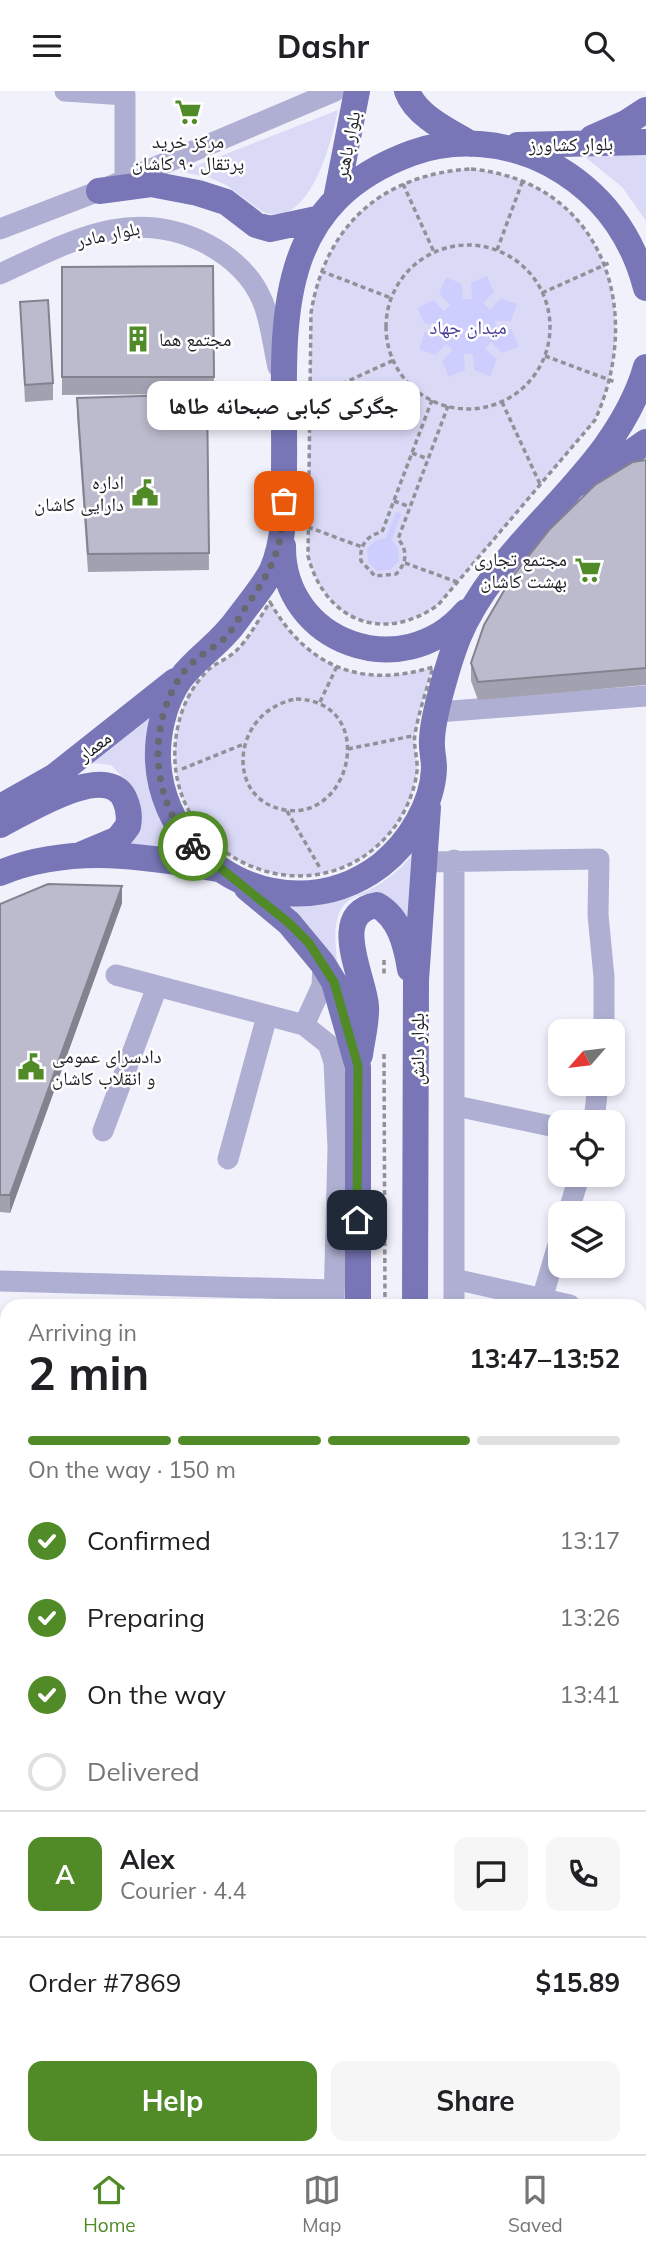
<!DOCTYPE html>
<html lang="en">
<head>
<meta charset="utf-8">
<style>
	body { margin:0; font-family:Mulish,"Noto Naskh Arabic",sans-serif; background:#f6f6f6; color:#202124; height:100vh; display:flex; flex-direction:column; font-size:26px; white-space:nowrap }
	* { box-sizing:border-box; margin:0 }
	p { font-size:23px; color:#757577 }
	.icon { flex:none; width:38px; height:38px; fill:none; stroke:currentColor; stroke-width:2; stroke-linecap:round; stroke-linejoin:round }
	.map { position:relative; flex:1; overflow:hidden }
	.sheet { position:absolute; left:0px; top:1208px; width:648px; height:856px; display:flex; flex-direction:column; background:#fff; border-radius:21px 21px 0 0; box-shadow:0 4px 10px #0003 }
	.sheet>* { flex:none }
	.needle { width:46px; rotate:242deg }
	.controls { position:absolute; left:548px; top:928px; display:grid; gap:14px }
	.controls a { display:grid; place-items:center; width:77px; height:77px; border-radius:14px; background:#fff; box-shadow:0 4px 10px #0003; font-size:35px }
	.pin { position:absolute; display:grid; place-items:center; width:60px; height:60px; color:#fff; margin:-30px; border-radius:14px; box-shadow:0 4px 10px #0006 }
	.courier { position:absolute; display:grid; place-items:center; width:70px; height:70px; margin:-35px; border:5px solid #518b28; border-radius:50%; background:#fff; color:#222; box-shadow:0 2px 9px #0007 }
	.bubble { position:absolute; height:49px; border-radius:14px; background:#fff; box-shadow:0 4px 10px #0003; font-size:23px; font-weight:700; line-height:49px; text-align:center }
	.headline em { font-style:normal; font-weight:700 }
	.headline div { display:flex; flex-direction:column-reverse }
	.headline { display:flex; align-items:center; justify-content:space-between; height:119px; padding:0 28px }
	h1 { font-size:46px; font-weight:700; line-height:52px }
	.bar { display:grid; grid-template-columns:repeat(4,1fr); gap:10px 7px; align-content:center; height:84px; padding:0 28px }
	.bar i { height:9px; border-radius:5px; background:#e0e0e0 }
	.bar .current { background:#518b28 }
	.bar p { grid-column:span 4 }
	.line { display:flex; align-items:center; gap:18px; padding:0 28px; border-top:2px solid #e0e0e0 }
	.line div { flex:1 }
	.round { display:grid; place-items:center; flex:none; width:74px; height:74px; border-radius:14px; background:#f6f6f6 }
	ol { padding:0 28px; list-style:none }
	li { display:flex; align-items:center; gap:21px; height:77px }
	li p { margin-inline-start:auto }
	li .icon { padding:7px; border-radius:50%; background:#518b28; color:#fff; stroke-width:4 }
	li:last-child { color:#757577 }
	li i { width:38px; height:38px; border:4px solid #e0e0e0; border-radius:50% }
	.primary-button { display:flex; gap:14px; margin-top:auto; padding:14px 28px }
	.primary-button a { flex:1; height:80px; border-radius:14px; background:#518b28; color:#fff; font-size:28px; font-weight:700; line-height:80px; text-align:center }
	.primary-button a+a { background:#f6f6f6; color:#202124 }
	header { display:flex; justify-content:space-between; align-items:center; height:91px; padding:0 28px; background:#fff; font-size:32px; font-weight:700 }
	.tabs { display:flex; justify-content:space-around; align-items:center; height:98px; border-top:2px solid #e0e0e0; background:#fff; font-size:19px; color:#757577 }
	.tabs a { display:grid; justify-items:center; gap:4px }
	.tabs .current { color:#518b28 }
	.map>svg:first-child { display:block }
</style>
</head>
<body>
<header><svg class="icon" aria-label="menu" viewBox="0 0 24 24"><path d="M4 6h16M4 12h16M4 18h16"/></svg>Dashr<svg class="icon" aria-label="search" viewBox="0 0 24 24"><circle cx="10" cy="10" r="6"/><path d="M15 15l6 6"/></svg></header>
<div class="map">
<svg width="646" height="2063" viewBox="0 0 646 2063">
	<rect width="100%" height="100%" fill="#f1f1fc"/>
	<path fill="#e4e4fe" d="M640,1815l6,1v140l-6,-1z
		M641,1977l5,1v85h-43l1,-7h36z"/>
	<path fill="#dadaf7" d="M338,19c-6,30 -28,121 -75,102l-37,-27 -18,-8 -28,-5z
		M580,62l66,2v66l-24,-34z
		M471,78c130,12 175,139 124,251l-157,185c-55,39 -113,16 -130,-49l3,-243c14,-87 71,-139 160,-144z
		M270,511c37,65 91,87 163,65 -6,22 -14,44 -18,67 -2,12 3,24 2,37 -2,18 -10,38 -21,54 -80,109 -250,28 -217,-103 4,-19 16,-42 32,-54 8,-6 19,-11 26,-18 13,-13 23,-33 33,-48z
		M156,618l35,147 -80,-8 18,-64 -18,-19 -18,-2z
		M412,764l-4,79c-9,-11 -20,-30 -32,-37 -7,-4 -15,-2 -21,0 -28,12 -18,52 -17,76l-56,-67c51,2 98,-11 130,-51z"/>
	<path fill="#cdcdfe" d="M487,185l7,16 -11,11 7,7 11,-12 16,6 -6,17h-16l1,10 15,-2 8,17 -17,7 -11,-11 -6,7 12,10 -7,17 -16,-6 -1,-16h-9l1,16 -16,7 -7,-16 11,-11 -7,-6 -11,11 -16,-6 6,-17h16l-1,-10 -15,2 -8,-16 17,-8 10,11 7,-6 -12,-11 7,-17 16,7 1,15h9l-1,-16z
		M396,421l5,2 -9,26 6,8 1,13 -9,9 -13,1 -9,-9 -1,-13 9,-9 10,-2z"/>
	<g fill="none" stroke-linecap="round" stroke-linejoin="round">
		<path stroke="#909099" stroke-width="3.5" stroke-dasharray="5 3.5" stroke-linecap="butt" d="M471,78c130,12 175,139 124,251l-157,185c-55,39 -113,16 -130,-49l3,-243c14,-87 71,-139 160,-144z
			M403,93l31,68
			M386 236a82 82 0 1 1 164 0a82 82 0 1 1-164 0Z
			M497,159l26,-70
			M321,180l70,27
			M542,202l69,-31
			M545,265l70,26
			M311,307l83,-38
			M432,309l-50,132c-15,3 -23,14 -21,29l14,15 21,-2c11,-11 12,-24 2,-35l50,-133
			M502,311l38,82
			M412,362l16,6
			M394,410l16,6
			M308,436l54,20
			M405,472l52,19
			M270,511c37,65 91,87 163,65 -6,22 -14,44 -18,67 -2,12 3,24 2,37 -2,18 -10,38 -21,54 -80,109 -250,28 -217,-103 4,-18 15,-38 28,-51 8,-8 21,-12 30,-21 13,-13 23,-33 33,-48z
			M296,608c82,2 57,122 -11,111 -61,-10 -54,-99 11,-111z
			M320,611l17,-36
			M348,658l64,-13
			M182,678l62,-25
			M287,720l33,57
			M384,869v17
			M384,963l1,251
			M387,2056v7"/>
		<path stroke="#afafd3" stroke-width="21" d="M65,0l60,4v86
			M0,138l99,-38 236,-100
			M0,183c70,-32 131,-69 207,-30 24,13 44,30 55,56 9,20 11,46 16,67
			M438,621l208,-16
			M425,771l174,-3 -1,56 6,62v54
			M116,884l188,50 24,19 6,18 4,86 -4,157
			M304,934l18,-39 1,-22
			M456,1015l104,22
			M594,1031l4,-39
			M103,1040l54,-144
			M228,1068l39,-143
			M568,1122l12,-39
			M454,1188l116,26
			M0,1190l334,9
			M542,1208l18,-61
			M454,1214v-445
			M640,1229l6,1
			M0,1385l7,4
			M640,1399l6,-6
			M640,1598l6,-27
			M0,1636l7,4
			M640,1713l6,1
			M640,1807h6
			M640,1967l6,1
			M0,2013l7,-7
			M131,2063l4,-7
			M277,2063l3,-7
			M341,2063v-7
			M455,2063v-7
			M570,2063l1,-7"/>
		<path stroke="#7876b6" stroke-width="26" d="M407,0c9,25 42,40 64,53
			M592,47l34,-15 20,-13
			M518,54l128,-3
			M99,100l52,-7 47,9 28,9 30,23 14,4 51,-11
			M336,108l21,-108
			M646,197c-14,-54 -46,-97 -96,-124 -41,-22 -94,-27 -138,-11 -149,54 -126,185 -128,314 0,34 2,71 -12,103 -8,16 -22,32 -33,47 -29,42 -63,45 -77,104 -30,126 115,223 219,144 28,-22 52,-61 53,-97 0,-10 -3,-19 -2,-29 1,-24 17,-78 26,-101 42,-102 156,-161 188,-271
			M587,392l59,-41
			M283,455c-1,97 120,140 183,66
			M2,715l53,-30 120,-95
			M0,734c26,-13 109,-66 125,-25 4,9 5,16 3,26l-10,13 -38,16
			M0,782c71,-29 146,-17 218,-4
			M247,797l42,35 34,41 11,18 24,85v238
			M360,964c2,-15 7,-34 6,-49 -2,-29 -38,-93 11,-101 23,13 29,40 33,64
			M415,1214l1,-325 12,-173
			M418,2056v7
			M360,2063v-7"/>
	</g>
	<path fill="#a1a1b0" d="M213,175l1,128h-7l2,176 -121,2 -11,-157v-17l114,-4 -129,1v-128z
		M20,211l33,81v17l-28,2z
		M646,369v225l-168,15 -7,-19v-18z
		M122,812l-112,310 -10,-1v-308z"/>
	<path fill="#838390" d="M122,795v17l-112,310v-18z"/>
	<path fill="#bbbbcd" stroke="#838390" stroke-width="2" d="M213,175l1,111h-152v-110z
		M48,209l5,83 -28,2 -5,-83z
		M207,303l2,159 -121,1 -11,-156z
		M646,369v208l-168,14 -7,-19 13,-38 28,-48 38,-48 45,-44 38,-23z
		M48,793l74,2 -112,309h-10v-291z"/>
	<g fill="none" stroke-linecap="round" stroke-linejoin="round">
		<path stroke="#686871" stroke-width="7" stroke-dasharray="0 12.6" d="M193,755c-42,-47 -46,-117 -13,-169 12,-18 28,-25 44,-38 8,-8 15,-21 21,-31 27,-38 38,-60 39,-107"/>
		<path stroke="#518b28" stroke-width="9" d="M193,755l96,77 20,20 25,39 24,84 -1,154"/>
	</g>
	<defs>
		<g id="supermarket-bare" transform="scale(2.1)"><path d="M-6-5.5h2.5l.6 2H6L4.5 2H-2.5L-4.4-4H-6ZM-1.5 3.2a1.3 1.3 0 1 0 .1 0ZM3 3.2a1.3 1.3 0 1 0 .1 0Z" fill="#518b28" stroke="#fff" stroke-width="2.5" paint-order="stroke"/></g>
		<g id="building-bare" transform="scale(2.1)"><path d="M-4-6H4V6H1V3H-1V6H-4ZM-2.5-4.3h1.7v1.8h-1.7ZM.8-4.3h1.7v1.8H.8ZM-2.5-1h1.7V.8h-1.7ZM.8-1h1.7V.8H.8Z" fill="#518b28" stroke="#fff" stroke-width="2.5" paint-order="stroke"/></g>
		<g id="civic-bare" transform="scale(2.1)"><path d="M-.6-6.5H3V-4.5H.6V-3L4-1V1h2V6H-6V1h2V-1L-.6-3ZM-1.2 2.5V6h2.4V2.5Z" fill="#518b28" stroke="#fff" stroke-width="2.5" paint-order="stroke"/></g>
	</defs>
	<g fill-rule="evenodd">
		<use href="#supermarket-bare" x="188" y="21"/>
		<use href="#building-bare" x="138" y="248"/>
		<use href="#civic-bare" x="145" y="402"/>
		<use href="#supermarket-bare" x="588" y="479"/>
		<use href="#civic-bare" x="31" y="976"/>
	</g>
	<g text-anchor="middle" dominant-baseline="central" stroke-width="5" stroke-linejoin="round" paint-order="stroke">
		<g font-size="19" fill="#1f1f26" stroke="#fff" text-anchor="start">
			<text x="188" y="50" text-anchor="middle">مرکز خرید<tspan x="188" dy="22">پرتقال ۹۰ کاشان</tspan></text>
			<text x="159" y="248">مجتمع هما</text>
			<text x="124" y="391" text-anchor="end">اداره<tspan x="124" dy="22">دارایی کاشان</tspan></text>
			<text x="567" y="468" text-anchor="end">مجتمع تجاری<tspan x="567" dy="22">بهشت کاشان</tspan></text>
			<text x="52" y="965">دادسرای عمومی<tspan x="52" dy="22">و انقلاب کاشان</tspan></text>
		</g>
		<g font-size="19" fill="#1f1f26" stroke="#fff">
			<text transform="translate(571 53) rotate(-1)">بلوار کشاورز</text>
			<text transform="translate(347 54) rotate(-79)">بلوار باهنر</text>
			<text transform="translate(108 143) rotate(-12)">بلوار مادر</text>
			<text transform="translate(94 655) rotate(-37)">معمار</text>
			<text transform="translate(417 958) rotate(-90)">بلوار دانش</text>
		</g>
		<g font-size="19" fill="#483b97" stroke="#fff">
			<text x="468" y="236">میدان جهاد</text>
		</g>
	</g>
</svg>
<div class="controls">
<a><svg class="needle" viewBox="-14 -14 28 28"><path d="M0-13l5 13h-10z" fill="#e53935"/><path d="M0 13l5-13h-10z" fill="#757577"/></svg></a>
<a><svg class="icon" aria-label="locate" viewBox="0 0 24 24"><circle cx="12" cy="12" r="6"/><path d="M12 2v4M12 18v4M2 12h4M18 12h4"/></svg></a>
<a><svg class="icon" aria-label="layers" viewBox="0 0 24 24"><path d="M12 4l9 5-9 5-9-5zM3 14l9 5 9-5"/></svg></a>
</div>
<div class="pin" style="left:284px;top:410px;background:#ea580c"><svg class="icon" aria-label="bag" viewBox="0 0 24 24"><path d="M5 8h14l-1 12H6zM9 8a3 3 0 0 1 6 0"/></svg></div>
<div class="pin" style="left:357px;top:1129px;background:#1f2937"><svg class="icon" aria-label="home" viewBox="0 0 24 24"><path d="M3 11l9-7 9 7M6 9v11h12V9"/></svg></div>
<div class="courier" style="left:193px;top:755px"><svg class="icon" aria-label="bike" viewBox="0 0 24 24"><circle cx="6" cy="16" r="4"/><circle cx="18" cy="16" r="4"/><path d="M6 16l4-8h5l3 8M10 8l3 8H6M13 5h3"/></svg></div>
<div class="bubble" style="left:147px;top:290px;width:273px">جگرکی کبابی صبحانه طاها</div>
<section class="sheet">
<div class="headline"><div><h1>2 min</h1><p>Arriving in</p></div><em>13:47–13:52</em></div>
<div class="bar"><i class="current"></i><i class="current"></i><i class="current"></i><i></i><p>On the way · 150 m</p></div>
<ol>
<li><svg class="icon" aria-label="check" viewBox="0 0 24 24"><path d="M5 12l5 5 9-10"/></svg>Confirmed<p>13:17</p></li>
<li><svg class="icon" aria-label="check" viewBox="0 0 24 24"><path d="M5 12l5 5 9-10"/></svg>Preparing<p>13:26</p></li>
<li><svg class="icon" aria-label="check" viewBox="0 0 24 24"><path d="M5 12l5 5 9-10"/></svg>On the way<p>13:41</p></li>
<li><i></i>Delivered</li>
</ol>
<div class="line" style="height:126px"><b class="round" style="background:#518b28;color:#fff">A</b><div><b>Alex</b><p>Courier · 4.4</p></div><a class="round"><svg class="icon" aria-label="chat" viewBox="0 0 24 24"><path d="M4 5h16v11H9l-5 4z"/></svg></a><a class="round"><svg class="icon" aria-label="phone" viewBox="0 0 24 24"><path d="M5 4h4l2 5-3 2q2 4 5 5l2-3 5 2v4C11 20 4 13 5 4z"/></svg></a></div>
<div class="line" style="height:91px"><div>Order #7869</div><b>$15.89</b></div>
<div class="primary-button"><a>Help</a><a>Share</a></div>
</section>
</div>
<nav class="tabs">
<a class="current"><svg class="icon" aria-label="home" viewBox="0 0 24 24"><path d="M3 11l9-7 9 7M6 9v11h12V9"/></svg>Home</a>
<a><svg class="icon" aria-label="map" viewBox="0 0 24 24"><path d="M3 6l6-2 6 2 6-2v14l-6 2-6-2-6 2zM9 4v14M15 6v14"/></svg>Map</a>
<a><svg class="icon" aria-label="saved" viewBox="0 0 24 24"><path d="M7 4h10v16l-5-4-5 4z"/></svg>Saved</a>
</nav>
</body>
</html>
